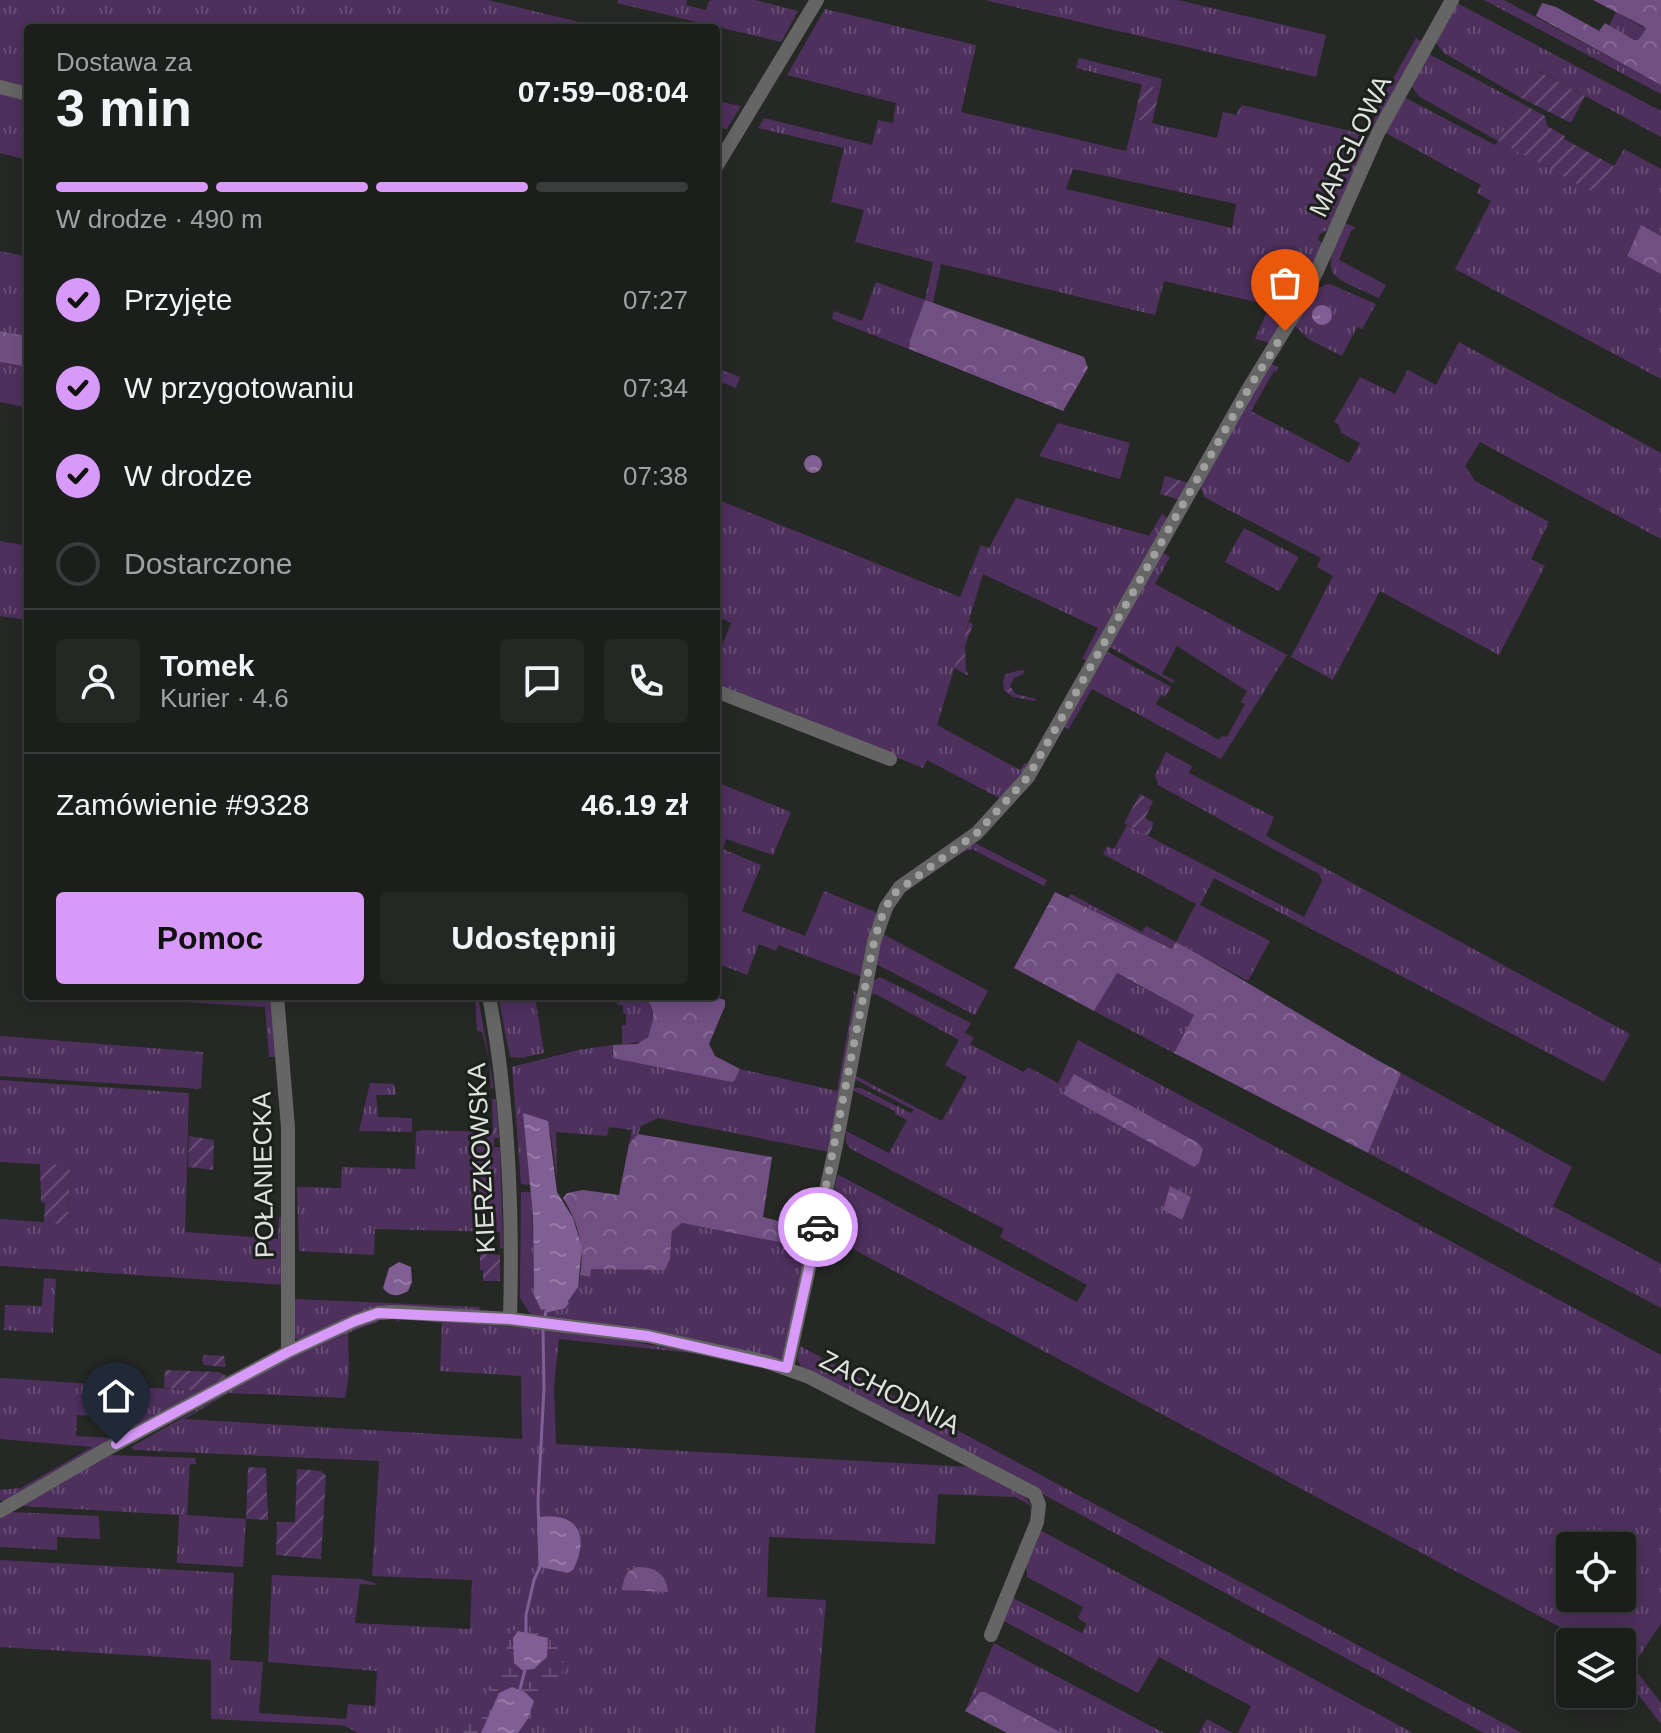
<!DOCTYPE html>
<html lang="pl">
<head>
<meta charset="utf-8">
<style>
	body { margin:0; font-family:Helvetica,sans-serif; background:#252725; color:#f1f3f6; height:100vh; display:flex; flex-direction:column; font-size:30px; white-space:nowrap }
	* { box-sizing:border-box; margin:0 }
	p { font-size:26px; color:#a0a2a3 }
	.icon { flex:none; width:44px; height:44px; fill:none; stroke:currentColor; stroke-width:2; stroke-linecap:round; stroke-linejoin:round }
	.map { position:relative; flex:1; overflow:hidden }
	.drawer { position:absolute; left:24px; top:24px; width:696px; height:976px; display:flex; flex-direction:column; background:#1c1e1c; border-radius:8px; box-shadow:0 4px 20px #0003,0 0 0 2px #3a3c3b }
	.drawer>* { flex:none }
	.fabs { position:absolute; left:1556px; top:1532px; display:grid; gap:16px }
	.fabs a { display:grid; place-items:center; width:80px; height:80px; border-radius:8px; background:#1c1e1c; box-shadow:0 4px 20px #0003,0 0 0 2px #3a3c3b; font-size:40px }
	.pin { position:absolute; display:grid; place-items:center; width:68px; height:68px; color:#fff; margin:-82px -34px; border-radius:50% 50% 50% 0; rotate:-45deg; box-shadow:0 0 8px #0007 }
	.pin .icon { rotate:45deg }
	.courier { position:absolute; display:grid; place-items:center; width:80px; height:80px; margin:-40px; border:6px solid #d89af8; border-radius:50%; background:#fff; color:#222; box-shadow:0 2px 10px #0007 }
	.head em { font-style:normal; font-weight:600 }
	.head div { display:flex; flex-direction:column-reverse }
	.head { display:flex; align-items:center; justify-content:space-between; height:136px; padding:0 32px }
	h1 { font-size:52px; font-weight:600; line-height:60px }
	.bar { display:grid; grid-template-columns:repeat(4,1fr); gap:12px 8px; align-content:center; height:96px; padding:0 32px }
	.bar i { height:10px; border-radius:6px; background:#3a3c3b }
	.bar .active { background:#d89af8 }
	.bar p { grid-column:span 4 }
	.line { display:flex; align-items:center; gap:20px; padding:0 32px; border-top:2px solid #3a3c3b }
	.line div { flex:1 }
	.round { display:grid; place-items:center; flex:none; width:84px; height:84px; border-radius:8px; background:#252725 }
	ol { padding:0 32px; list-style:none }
	li { display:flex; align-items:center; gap:24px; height:88px }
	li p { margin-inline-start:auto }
	li .icon { padding:8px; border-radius:50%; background:#d89af8; color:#111; stroke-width:4 }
	li:last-child { color:#a0a2a3 }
	li i { width:44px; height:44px; border:4px solid #3a3c3b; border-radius:50% }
	.button { display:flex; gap:16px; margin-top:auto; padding:16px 32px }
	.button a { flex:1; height:92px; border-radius:8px; background:#d89af8; color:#111; font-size:32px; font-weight:600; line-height:92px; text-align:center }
	.button a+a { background:#252725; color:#f1f3f6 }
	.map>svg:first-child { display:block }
</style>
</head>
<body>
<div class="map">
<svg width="1661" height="1733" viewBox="0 0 1661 1733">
	<defs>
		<pattern id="grass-tufts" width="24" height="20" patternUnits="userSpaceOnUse" patternTransform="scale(2)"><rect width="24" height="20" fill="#4e305d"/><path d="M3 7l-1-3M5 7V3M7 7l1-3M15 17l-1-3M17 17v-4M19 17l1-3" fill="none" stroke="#674e74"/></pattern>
		<pattern id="forest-crowns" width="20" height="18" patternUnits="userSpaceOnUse" patternTransform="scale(2)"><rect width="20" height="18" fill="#724f83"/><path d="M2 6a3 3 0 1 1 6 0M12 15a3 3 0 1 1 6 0" fill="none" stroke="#866894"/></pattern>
		<pattern id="wetland-marsh" width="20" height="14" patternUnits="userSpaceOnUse" patternTransform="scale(2)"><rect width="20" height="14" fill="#4e305d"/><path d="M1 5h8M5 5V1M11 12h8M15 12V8" fill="none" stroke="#674e74"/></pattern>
		<pattern id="garden-furrows" width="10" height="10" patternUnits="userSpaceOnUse" patternTransform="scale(2)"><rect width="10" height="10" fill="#4e305d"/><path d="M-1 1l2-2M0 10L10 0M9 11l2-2" fill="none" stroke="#674e74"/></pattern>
		<pattern id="water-ripples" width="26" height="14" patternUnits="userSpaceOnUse" patternTransform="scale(2)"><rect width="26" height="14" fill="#815e94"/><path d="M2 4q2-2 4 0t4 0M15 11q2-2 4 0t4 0" fill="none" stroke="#987ca8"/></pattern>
	</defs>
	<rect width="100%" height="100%" fill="#262826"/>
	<path fill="url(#grass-tufts)" fill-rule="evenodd" d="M0,0h488l116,28h-576v62l-28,-7z
		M618,0h69l-1,5 20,5 3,-9 5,-1h41l43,11 -17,31 -164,-39z
		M985,0h193l148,35 -10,42z
		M1484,0h20l157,85v9z
		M1457,3l204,108v26l-124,-67 -16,28 -77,-45 -8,-10z
		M825,9l151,36 -15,67 165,39 8,-32 83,19 6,-26 13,3 6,-10 125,30 2,4 -38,89 -11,6 -2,6 6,4 -32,68 -24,-3 1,-4 -105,-24 -9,34 -214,-51 -8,39 -7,-3 -16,40 -1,9 -77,-30 2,-8 28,10 14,-39 49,18 8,-38 -78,-20 9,-32 -33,-8 13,-54 -86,-20 6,-10 108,27 6,-25 15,3 3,-20 -109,-28zM1073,169l163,35 -4,24 -166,-39z
		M1616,12l30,17 -8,11h-4l-25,-14z
		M1416,38l9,5 -50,85 -4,-1 14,-34z
		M1429,54l90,48 -21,39 100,53 26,-45 37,20v67l-20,-11 -14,31 34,18v105l-206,-110 36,-68 -14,-8 4,-8 -97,-53 20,-35 91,48 3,-4 -78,-44 -9,-11z
		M1079,58l83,21 -2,10 -84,-21z
		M0,93l28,7v60l-28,-7z
		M716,101l25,5 -14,23 -11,-3z
		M1343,222l13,6 -5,3 -12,29 47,25 -7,13c-53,-25 -58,-18 -36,-76z
		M0,251l28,6v79l-28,-5z
		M1330,284l46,20 -14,25 -5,-2 -15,29 -32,-16 -16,-15c9,-16 16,-39 36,-41z
		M1266,314l13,4 5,5 -13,20 -16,-4z
		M1459,342l202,111v86l-181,-97 -15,24 10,15 74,41 -18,37 14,7 -46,89 -119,-64 -47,89 -42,-23 42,-81 -16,-9 4,-9 -117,-61 -4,-11 69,-123 10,4 -3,5 -2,-1 -23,40 98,52 11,-20 -19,-10 -2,-8 -5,-3 26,-45 35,17 13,-24 28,15z
		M0,362l28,5v41l-28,-6z
		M716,368l24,9 -4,11 -20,-8z
		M1058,423l72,20 -10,36 -81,-23z
		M1016,498l133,38 13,-22 8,6 -81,142 -7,-3 16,-31 -115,-54 -46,151 83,45 5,-7 4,3 -28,33 -74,-39 -4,8 -207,-83v-25l15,-37 -15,-7v-117l244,98 21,-52 8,3z
		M1244,528l55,29 -20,34 -54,-29z
		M0,541l28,5v74l-28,-4z
		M1162,552l8,5 -15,27 132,71 -66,104 -129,-70 -24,41 -4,-5 42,-74 65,36 -6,10 -4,-2 -5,9 63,36 3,-4 5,1 18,-33 -4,-2 6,-11 -70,-45 -15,28 12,6 -1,3 -65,-37z
		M1166,752l26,14 -3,7 85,44 -8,19 364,198 -26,48 -390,-204 -14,27 70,36 -22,40 -72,-39 -4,7 -104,-51 3,-4 71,38 4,-6 30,16 20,-38 -93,-50 4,-8 7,3 13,-24 177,92 18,-36 -3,-7 -161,-89 -3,-10z
		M716,782l75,30 -18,43 -47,-16 -3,10 38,16 -19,46 63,25 19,-45 51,21 2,3 -15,62 -84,-32 -2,6 -17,-7 -12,31 -31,-12z
		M975,843l72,37 -3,6 -72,-37 -7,2 -46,30z
		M910,885l-15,20 -12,29 105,57 -13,24 -99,-51c0,-31 13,-57 34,-79z
		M1116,973l78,42 -20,38 -80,-42z
		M880,977l91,46 -6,10 9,5 -4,6 53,28 5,-5 30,16 20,-43 583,315v268l-28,43 -11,-6v-18h-34l-763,-408 12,-58 2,-1 238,127 10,-17 -87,-48 4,-8 -153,-80 -5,-6v-12l43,22 18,-33 -12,-6v-3l-41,-20v-3h7l50,25 3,-3 -58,-30v-4l86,45 25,-44 -22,-12 14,-25 -83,-46h-8l3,-12zM1570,1546h52v52h-52z
		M853,990l6,6 -30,156 -171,-34 -17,8 -3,8 -9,10 3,-14 -23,-3 -2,9 -51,-4 1,46 -7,-47 -26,-18 8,72 -11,-1 -9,-117 66,-17 35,-5 -1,9 123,26 5,-11 97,22 17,-95z
		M136,996h134l7,61h-8l-4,-50 -129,-8z
		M475,996h3l16,92 -3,1 -2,-30 -7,-27 -5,-1z
		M498,996h37l9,57 -23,5 -11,-1z
		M618,996h26c12,14 12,30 0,45l-22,4v-20h4v-11l-3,-1v-8h-6z
		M0,1036l203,16 -2,37 -201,-13z
		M1401,1073l171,94 -19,39 108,58v44l-293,-155z
		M0,1080l189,13 -4,139 93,7 1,-22 7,1 -1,67 -285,-19v-47l68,5 2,-58 -70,-4z
		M370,1083l24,1 2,11h-20l2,22 34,1v14l-53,-1z
		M492,1099h4l3,39h-5v9h6l3,101h-3v-16l-125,-3 -1,26 -75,-4 -2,-64 44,1 1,-21 73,2 1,-37 6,-2 71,2z
		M521,1192h11l2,103 7,15 23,-3 13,-20 3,-12 9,2 1,-8 81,-20 1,-18 10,-8 126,25 -25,109 -3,3 -249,-45 -11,-17z
		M44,1278l12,1 -3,54 -49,-3 1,-25 37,1z
		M294,1299l186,8 -1,5 -98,-4 -83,32 -3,-2z
		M403,1317l182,16 117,21 -143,-15 -5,47 2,58 415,23c26,13 73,25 60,61 -3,10 -4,17 -14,20 12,-10 16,-28 13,-43l-15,-8 -77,-3 -3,50 -166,-7 -2,60 59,3 -11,133h-457l-13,-7 -8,-1 -126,-6v-59l-211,-13v-87l234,13 -4,87 33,2 -4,51 87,6 2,-15 27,2 2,-35 -109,-9 4,-87 89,4 14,4 1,2 -16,-1 -5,39 115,6 2,-49 -100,-4 7,-115 -245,-11 -3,-3 148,-84 64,-31 34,-12 3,1 -32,12 1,41 -4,24 -116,-5 -45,26 338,20 -1,-63 -81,-5 2,-48 -38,-4 -8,3 2,-4z
		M800,1346l722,387h-38l-445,-241 -238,-125 -4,-8z
		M226,1376l1,4 -114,59 -4,-22 -32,-2 -1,21 35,2 1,5 -107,59 -5,-2v-10l21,-2 71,-41 -92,-8v-61l202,13z
		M108,1455l87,3 1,6h-6l-3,51 59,4 -3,48 -66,-4 2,-48 -157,-9z
		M12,1512l87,4 1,23 -43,-2v13l-57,-3v-31z
		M1040,1530l373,203h-175l13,-27 -92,-49 -21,36 -134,-72 9,-23 69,35 5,-9 -9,-6 5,-11 -56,-30 -1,-13z
		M994,1643l170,90h-102l-77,-41 -20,19z
		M1637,1672l24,31v21l-31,-40z
		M1207,1719l26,14h-34z"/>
	<path fill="url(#forest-crowns)" d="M1593,0h68v85l-125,-69 6,-13 14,4 43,24 6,-8 29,17h4l8,-11 -3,-3z
		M1641,225l20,11v38l-34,-18z
		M925,300l159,57 4,11 -25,43 -154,-62 1,-9z
		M0,331l28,5v31l-28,-5z
		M1055,892l117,57 4,-7c76,41 148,89 225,131l-33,80 -194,-100 20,-38 -77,-42 -23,38 -80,-43z
		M644,996h67l14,4v6l-16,38 6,12 25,13 -5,11 -3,2 -119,-24v-13l24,-1 11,-7c6,-19 9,-25 -4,-41z
		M1074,1074l124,69 5,6 -4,14 -5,4 -131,-73z
		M638,1134l134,23 -9,60 50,13 -5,18 -126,-25 -10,8 -2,28 -5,11 -74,-1 -1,8 -10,-2c5,-28 -2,-53 -17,-77l4,-5 16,-3 36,5 10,-51z
		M1170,1186l21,11 -9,23 -19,-10z
		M637,1567c18,0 29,6 31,25l-46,-2c2,-12 3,-18 15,-23z
		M980,1692h5l77,41h-55l-42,-22z"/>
	<path fill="url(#wetland-marsh)" d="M520,1627h10l26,10c6,15 10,23 5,39l-41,57h-57l36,-59 12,-42z"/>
	<path fill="url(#garden-furrows)" d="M1536,70l49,26 -14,27 -50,-25z
		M1142,84l18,5 -8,34 -18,-4z
		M1519,102l26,14 2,10 18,10 -1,3 50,27 -16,29 -100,-54z
		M1165,476l24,7 -9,17 -20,-6z
		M969,622l4,2 -8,22 1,24 3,6 -15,-8z
		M1021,670h4l-2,4 -9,4 -4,8 6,8 20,5 -1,2 -22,-4 -9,-7 -1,-10 3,-6z
		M1140,794l13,7 -8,17 9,5 -6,13 -24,-13z
		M189,1136l25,4 -1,30 -25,-3z
		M40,1164l30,1 -2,60 -24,-3 1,-19 -4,-1z
		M480,1253l20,2v26h-17v-11h-3z
		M204,1355l20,1 2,11 -22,-2 -2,-4z
		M165,1370l54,2 7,4 -24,15 -38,-3z
		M248,1467l18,1 2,52 -22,-1z
		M297,1469l24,2 5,5 -5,83 -45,-4 1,-33h18z"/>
	<path fill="url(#water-ripples)" d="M1312 315a10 10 0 1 1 20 0a10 10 0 1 1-20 0Z
		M804 464a9 9 0 1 1 18 0a9 9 0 1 1-18 0Z
		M523,1113l25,8 9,71 16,26 9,29 -4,40 -14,20 -23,3 -7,-15 -1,-80z
		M399,1262l12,5 1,15 -4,9c-10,6 -18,6 -25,-3l6,-20z
		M539,1517c40,-5 51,19 34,53l-5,3 -28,-6z
		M518,1631l30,7 -1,19 -13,12 -12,1 -8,-7 -1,-25z
		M512,1687l13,5 9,9 -7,19 -9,13h-37l18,-40z"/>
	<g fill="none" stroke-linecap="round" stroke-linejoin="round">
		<path stroke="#815e94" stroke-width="3" d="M545,1316l1,-5 18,-4 3,-4
			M526,1634v-19l8,-35 6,-13 -2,-66 6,-113 -1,-59
			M520,1689l5,-19"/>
		<path stroke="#646564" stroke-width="14" d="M0,87l28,7
			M716,167l101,-167
			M716,691l174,68
			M277,996l11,131v225
			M489,996c20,107 24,214 21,323
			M787,1368l49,-223 38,-203 12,-35 14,-20 77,-54 51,-56 221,-389 49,-80 19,-37 61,-138 74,-133
			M0,1511l105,-61 183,-98 67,-31 23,-8 17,-1 115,7 138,17 119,26 42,15 226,117 4,11 -2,17 -46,113"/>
	</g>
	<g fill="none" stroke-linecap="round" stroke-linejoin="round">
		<path stroke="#9fa19f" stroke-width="8" stroke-dasharray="0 14.4" d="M818,1227l56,-285 6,-21 12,-26 85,-62 51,-56 221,-389 36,-57"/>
		<path stroke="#d89af8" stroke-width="10" d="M116,1444l172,-92 67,-31 23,-8 132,6 138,17 139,32 31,-141"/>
	</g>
	<g text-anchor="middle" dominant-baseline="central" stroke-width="6" stroke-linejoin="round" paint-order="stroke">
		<g font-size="26" fill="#e0e2e0" stroke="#1c1f1c">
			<text transform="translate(1350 146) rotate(-64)">MARGLOWA</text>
			<text transform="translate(481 1158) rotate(-93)">KIERZKOWSKA</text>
			<text transform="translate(263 1175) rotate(-91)">POŁANIECKA</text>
			<text transform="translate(890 1392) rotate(27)">ZACHODNIA</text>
		</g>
	</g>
</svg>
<div class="fabs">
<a><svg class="icon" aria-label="locate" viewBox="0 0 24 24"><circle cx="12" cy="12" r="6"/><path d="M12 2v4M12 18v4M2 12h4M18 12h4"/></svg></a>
<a><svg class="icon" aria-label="layers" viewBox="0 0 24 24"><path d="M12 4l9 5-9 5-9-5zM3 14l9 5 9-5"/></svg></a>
</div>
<div class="pin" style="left:1285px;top:331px;background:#ea580c"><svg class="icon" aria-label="bag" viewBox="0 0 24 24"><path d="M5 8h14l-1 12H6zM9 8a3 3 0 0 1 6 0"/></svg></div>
<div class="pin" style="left:116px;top:1444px;background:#1f2937"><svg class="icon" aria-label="home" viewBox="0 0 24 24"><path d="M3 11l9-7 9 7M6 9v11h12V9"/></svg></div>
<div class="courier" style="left:818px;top:1227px"><svg class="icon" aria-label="car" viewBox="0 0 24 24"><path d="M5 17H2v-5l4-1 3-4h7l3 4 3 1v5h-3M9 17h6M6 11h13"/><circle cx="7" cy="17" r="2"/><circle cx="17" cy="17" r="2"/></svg></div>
<section class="drawer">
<div class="head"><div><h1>3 min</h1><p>Dostawa za</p></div><em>07:59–08:04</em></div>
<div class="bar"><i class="active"></i><i class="active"></i><i class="active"></i><i></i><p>W drodze · 490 m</p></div>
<ol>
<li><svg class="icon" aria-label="check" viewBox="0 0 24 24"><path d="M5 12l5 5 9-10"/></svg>Przyjęte<p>07:27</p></li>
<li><svg class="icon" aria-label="check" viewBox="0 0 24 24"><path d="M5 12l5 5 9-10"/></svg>W przygotowaniu<p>07:34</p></li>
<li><svg class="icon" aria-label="check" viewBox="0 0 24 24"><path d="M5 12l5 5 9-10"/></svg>W drodze<p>07:38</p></li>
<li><i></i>Dostarczone</li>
</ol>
<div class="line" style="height:144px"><a class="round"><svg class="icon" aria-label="person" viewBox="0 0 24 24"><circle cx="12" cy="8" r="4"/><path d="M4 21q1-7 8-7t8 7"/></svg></a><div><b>Tomek</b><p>Kurier · 4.6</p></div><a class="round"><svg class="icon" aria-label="chat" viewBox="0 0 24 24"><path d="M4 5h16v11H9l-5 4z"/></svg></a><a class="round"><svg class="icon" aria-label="phone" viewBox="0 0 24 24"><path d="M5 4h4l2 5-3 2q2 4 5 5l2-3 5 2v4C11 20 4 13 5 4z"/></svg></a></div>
<div class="line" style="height:104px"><div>Zamówienie #9328</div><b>46.19 zł</b></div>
<div class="button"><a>Pomoc</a><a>Udostępnij</a></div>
</section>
</div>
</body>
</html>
